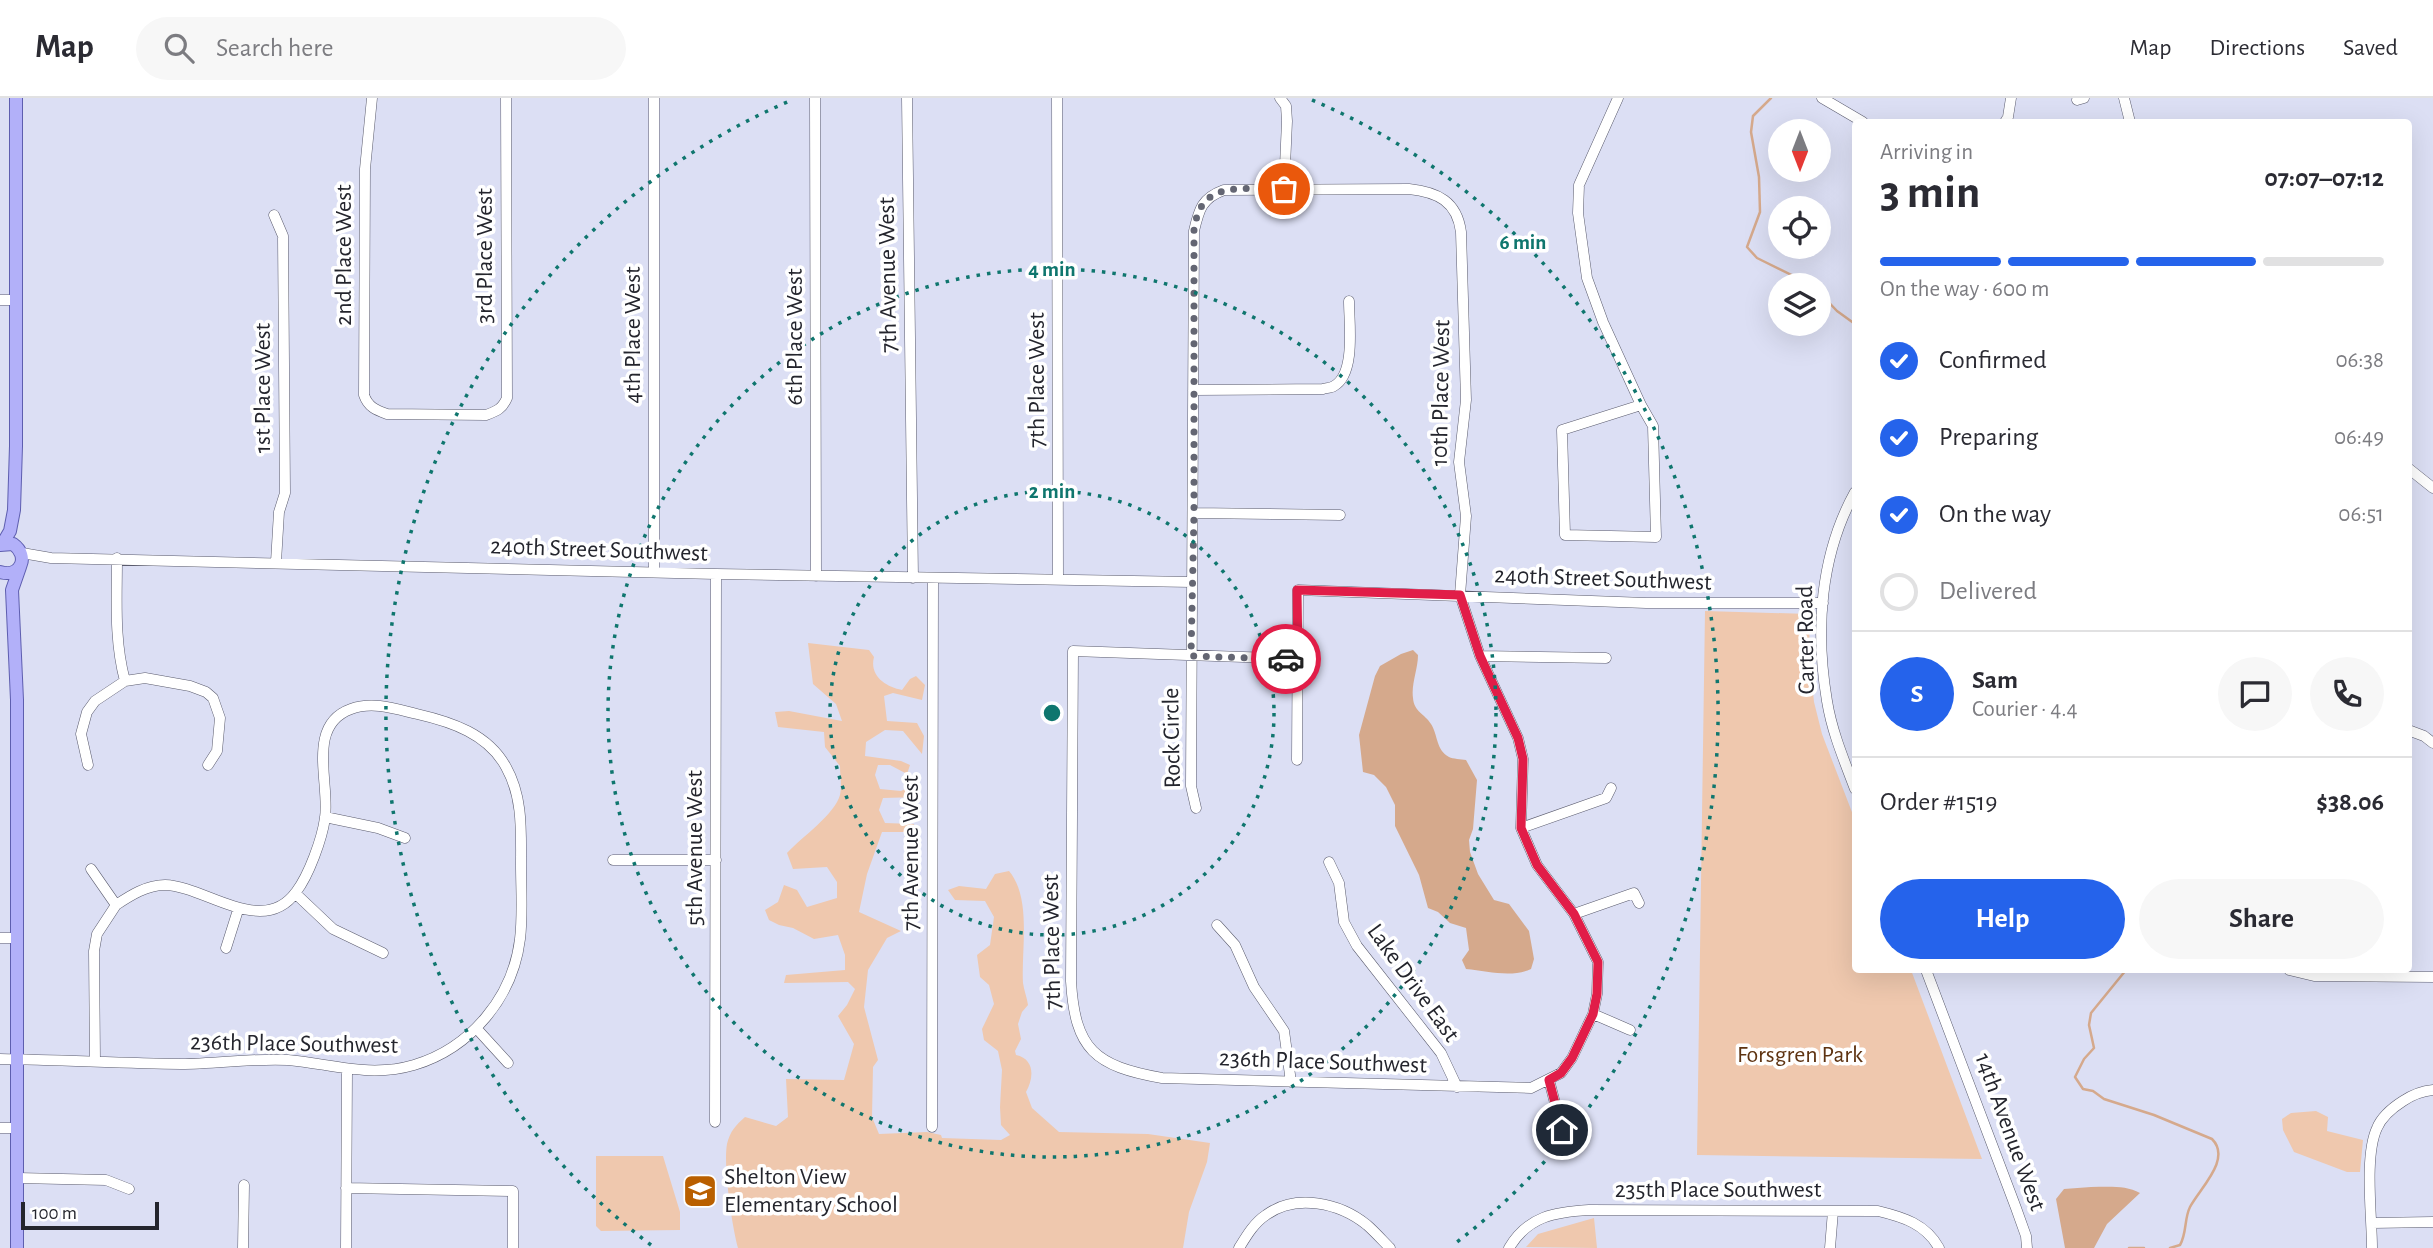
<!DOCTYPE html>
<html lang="en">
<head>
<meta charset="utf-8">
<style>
	body { margin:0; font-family:"Alegreya Sans",sans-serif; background:#f7f7f7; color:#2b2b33; height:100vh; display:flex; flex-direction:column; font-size:26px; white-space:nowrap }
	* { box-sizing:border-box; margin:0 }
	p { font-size:23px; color:#7c7c81 }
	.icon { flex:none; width:38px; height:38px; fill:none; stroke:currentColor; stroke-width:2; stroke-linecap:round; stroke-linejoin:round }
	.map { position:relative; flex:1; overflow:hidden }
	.details { position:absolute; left:1852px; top:21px; width:560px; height:854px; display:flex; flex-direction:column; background:#fff; border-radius:7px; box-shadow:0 7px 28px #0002 }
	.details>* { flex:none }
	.needle { width:46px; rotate:180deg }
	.buttons { position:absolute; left:1768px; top:21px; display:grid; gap:14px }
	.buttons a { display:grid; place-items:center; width:63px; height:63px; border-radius:50%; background:#fff; box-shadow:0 7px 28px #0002; font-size:35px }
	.scale { position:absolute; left:21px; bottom:18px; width:138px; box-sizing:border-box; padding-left:7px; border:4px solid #24252d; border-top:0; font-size:19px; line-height:24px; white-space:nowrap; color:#24252d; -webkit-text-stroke:5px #fff; paint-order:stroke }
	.pin { position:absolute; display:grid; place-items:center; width:60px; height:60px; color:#fff; margin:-30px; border:4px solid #fff; border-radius:50%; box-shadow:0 2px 7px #0007 }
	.courier { position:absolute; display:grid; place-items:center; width:70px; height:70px; margin:-35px; border:5px solid #e11d48; border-radius:50%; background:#fff; color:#222; box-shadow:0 2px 9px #0007 }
	.headline em { font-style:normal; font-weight:700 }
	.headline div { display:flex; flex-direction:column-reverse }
	.headline { display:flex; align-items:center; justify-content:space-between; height:119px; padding:0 28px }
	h1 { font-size:46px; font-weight:700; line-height:52px }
	.bar { display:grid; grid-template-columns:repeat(4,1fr); gap:10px 7px; align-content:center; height:84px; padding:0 28px }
	.bar i { height:9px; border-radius:5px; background:#e1e1e2 }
	.bar .active { background:#2563eb }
	.bar p { grid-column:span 4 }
	.line { display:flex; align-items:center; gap:18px; padding:0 28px; border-top:2px solid #e1e1e2 }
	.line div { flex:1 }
	.round { display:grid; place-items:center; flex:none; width:74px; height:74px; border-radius:37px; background:#f7f7f7 }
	ol { padding:0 28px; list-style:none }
	li { display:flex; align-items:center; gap:21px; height:77px }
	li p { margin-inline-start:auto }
	li .icon { padding:7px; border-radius:50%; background:#2563eb; color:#fff; stroke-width:4 }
	li:last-child { color:#7c7c81 }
	li i { width:38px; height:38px; border:4px solid #e1e1e2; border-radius:50% }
	.button { display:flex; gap:14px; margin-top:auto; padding:14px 28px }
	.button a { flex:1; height:80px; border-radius:42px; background:#2563eb; color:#fff; font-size:28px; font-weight:700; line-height:80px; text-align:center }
	.button a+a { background:#f7f7f7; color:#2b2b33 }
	header { display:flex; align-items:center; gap:42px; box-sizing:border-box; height:98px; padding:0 35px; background:#fff; border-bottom:2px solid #e1e1e2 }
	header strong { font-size:33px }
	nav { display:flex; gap:38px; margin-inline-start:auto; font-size:24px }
	.search { width:490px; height:63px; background:#f7f7f7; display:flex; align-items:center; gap:18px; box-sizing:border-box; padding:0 24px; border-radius:38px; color:#7c7c81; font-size:26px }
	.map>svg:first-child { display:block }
</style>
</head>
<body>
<header>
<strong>Map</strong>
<div class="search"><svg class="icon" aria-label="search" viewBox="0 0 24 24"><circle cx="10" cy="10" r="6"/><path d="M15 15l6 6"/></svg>Search here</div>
<nav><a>Map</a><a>Directions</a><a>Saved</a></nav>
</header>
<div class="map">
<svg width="2433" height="1150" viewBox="0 0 2433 1150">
	<rect width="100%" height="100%" fill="#dcdff4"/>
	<path fill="#efc8ae" d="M1705,513l104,3 1,50 4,38 8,32 33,86v150h56l71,189 -285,-4z
		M808,545l61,7 5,7c-5,19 12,30 28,33l8,-11 6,-3 9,9 -3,15 -29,-7 -9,3 3,25 30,2 7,13 -2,18 -19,-23 -18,-1 -19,12 -1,14 36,5 9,4 -3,9 -17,-9h-12l-3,10 5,14 21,2 10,-5 9,5 -1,6 -36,1 -4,12 6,13 29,1 -2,8h-30l-15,42 -8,38 42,19 -14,7 -19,32 -4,37 14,53 -5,7 -1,50 7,17 48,-2 14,3 1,3 59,2 9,-5 -9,-10 -1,-18 2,-37 -4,-19 -14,-11 -2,-11 12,-25 -5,-19 -9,-8 -3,-22 13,-10 4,-28 -9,-16 -30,-1 -7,-10 11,-4 27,3 9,-15 14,-3c23,27 12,79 14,112 1,7 4,15 5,22l-6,7 -4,12 3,15 -6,12 1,4c19,4 18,23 10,37l6,16 27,24 89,2 62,9 -3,19 -18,50 -6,36h-445c-6,-22 -15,-82 -11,-104 3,-13 9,-19 18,-27l31,9 12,-9 -2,-38 58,1 10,-36 -16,-28 9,-11 8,-16 -7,-7 -64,1 2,-8 59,-5v-15l-7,-20 -24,4 -21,-11 -14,-3 -10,-5 -4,-10 13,-8 6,-17 13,5 10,17 30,-9v-16l-10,-15 -34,2 -6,-16c15,-16 48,-39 53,-58 2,-9 0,-20 0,-29l-15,-19 -1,-15 -46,-5 -3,-15 14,-1 53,10 -6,-17 -23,-20z
		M2316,1013l12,6 -1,14 36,9 -3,32h-13l-53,-20 -11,-22 -1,-11 9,-6z
		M596,1058h67l17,56v18l-79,1 -5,-5z
		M1594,1120l3,30 -71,-1 12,-13z"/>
	<path fill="#d5a98c" d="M1413,552l5,5c0,14 -7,29 -5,43 1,14 12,16 18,26 7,11 5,26 18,33 4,2 12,2 17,3l11,20 -4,49 -4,11 1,12 8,22 16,26 15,4 20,27 5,28 -3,10c-20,9 -43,2 -65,0l-4,-9 7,-10 -3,-22 -16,-5 -12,-11 -10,-4 -9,-33 -24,-49v-21l-9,-18 -12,-12 -11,-3 -4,-37 16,-59 5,-10 21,-12z
		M2091,1089c16,0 35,-2 49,6l-33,31 -13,24h-29l-9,-49 8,-10z"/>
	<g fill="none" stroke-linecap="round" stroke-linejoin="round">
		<path stroke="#d5a98c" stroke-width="2.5" d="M1771,0l-18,18 -2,16 8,45 1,35 -13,35 10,11 55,27
			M1818,193l19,20 18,13
			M2126,872l-35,43 -2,12 5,23 -10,11 -9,18 8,12 10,2 11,8 50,16 58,24c20,20 -12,49 -22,68 -6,12 -3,26 -10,38l-10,3
			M2129,1150h15"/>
		<g stroke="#5a5b6d" stroke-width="11">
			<path id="minor" d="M372,0l-7,71 -1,226c4,12 12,15 23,19l99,1c11,-4 16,-6 21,-17l-1,-300
				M815,0l1,478
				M907,0l6,480
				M1057,0l1,481
				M1280,0l6,8 1,15 -3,68
				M1618,0l-39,87 -1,28 9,65 16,44 38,83
				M1822,0l41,24
				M2124,0l6,24
				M2077,2l7,-2
				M2005,24l3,-5 3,-19
				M274,117l9,21 2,257 -6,19 -3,50
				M0,202h16
				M1193,292l130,-1c3,-1 8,-1 11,-3 22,-12 15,-63 15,-85
				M1641,307l12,21 3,111 -91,-2 -3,-105z
				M2408,370l25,20
				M1855,394c-35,63 -40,139 -28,209 5,31 17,59 28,88
				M1194,415l146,2
				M22,455l29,5 665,16 476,8
				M117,460c0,42 -3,82 8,123
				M654,474v-474
				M1480,558l126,2
				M2408,632l16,6 9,7
				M1297,662l1,-170 348,13h177
				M88,667l-7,-31 6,-22 8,-11 30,-20 20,-3 45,8 16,6 7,6 7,20 -3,33 -9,14
				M1196,710l-5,-22 3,-555c5,-22 8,-33 30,-41l185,-1c28,3 48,12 52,43l5,168 -7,62 7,54 -6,79 20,61 38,82 5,21 -2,69 16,37 37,49 24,48 -1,32 -4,20 -21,44 -11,15 -30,15 -369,-10c-67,-12 -87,-28 -91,-97l2,-330 225,8
				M325,719l53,11 27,10
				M1521,730l85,-30 5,-10
				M613,762h103
				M1329,764l10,21 5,39 13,24 84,107 16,34
				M296,796l37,35 50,24
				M1574,816l60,-21 5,10
				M1217,827l18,20 19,42 30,44 7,51
				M0,840h18
				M226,850l12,-38
				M1926,872l90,238 10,28 1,12
				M2289,872l25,6 119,1
				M1593,916l37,16
				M477,931l31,34
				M0,961c60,1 121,4 181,5 35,0 72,-6 107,-4 44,4 82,18 126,5 57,-17 99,-68 106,-126 3,-24 1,-50 1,-74 0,-34 2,-68 -15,-98 -18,-33 -54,-45 -89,-53 -21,-5 -44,-13 -66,-5 -45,16 -21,74 -26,109 -3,21 -16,57 -29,74 -33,46 -91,-6 -131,-7 -18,0 -34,10 -49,20l-25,-36
				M95,963l-1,-110 3,-17 19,-29
				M1549,982l13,50
				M715,1024l1,-548
				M932,1029l1,-548
				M0,1030h18
				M18,1080l88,2 23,9
				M346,1090l167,3v57
				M2372,1125l61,-1
				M243,1150l1,-63
				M346,1150l1,-178
				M1239,1150c8,-13 15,-25 27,-33 30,-22 74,-12 101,10 8,7 16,16 23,23
				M1509,1150c19,-32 46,-36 80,-38l289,1c25,6 48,13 61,37
				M1830,1150l3,-37
				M2372,1150c0,-32 -8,-92 5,-120 5,-12 15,-20 26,-27 9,-6 19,-10 30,-11"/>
		</g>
		<g stroke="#5e5eaf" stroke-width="14">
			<path id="major" d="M3,445l7,-12 4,-21 2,-64v-348
				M0,447l13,-1c17,12 8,34 -13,28
				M17,1150v-548l-5,-110 8,-23"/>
		</g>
		<use href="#minor" stroke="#fff" stroke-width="10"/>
		<use href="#major" stroke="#b2b0f9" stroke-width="12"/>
	</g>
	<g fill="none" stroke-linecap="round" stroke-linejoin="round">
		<path stroke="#646673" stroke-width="7" stroke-dasharray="0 12.6" d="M1284,91c-27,1 -70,-8 -84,20 -4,6 -4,14 -6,21v283l-3,143 95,3"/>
		<path stroke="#e11d48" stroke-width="9" d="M1286,561h12l-1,-69 163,5 20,61 38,82 5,21 -2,69 16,37 37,49 24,48 -1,32 -4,20 -21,44 -11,15 -12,7 13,50"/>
	</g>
	<g fill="none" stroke="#0f766e" stroke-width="3.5" stroke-dasharray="3.5 7">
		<circle cx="1052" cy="615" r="222"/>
		<circle cx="1052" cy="615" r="444"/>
		<path d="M651 1147A666 666 0 0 1 792 2M1312 2A666 666 0 0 1 1453 1147"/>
	</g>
	<defs>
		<g id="school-square" transform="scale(1.75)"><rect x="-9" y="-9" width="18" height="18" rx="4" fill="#b95f00" stroke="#fff"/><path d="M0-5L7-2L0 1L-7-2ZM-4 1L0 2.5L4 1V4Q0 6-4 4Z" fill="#fff"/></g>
	</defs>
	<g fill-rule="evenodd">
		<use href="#school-square" x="700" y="1093"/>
	</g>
	<g text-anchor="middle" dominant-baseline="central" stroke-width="7" stroke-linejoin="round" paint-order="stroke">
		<g font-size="24" fill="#24252d" stroke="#fff">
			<text transform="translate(344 157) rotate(-90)">2nd Place West</text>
			<text transform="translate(485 158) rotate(-90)">3rd Place West</text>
			<text transform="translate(888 177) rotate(-91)">7th Avenue West</text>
			<text transform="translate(633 237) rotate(-90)">4th Place West</text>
			<text transform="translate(795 239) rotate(-90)">6th Place West</text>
			<text transform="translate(1037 282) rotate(-90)">7th Place West</text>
			<text transform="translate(263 290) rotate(-90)">1st Place West</text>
			<text transform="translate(1441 295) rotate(-89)">10th Place West</text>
			<text transform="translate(599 452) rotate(2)">240th Street Southwest</text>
			<text transform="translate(1603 481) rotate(2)">240th Street Southwest</text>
			<text transform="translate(1806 542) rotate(-91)">Carter Road</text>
			<text transform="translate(1172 640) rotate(-91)">Rock Circle</text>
			<text transform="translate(695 750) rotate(-90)">5th Avenue West</text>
			<text transform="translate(911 755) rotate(-90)">7th Avenue West</text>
			<text transform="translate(1052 844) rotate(-91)">7th Place West</text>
			<text transform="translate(1413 885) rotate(54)">Lake Drive East</text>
			<text transform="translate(294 946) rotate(1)">236th Place Southwest</text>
			<text transform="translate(1323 964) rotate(2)">236th Place Southwest</text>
			<text transform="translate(2010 1034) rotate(70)">14th Avenue West</text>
			<text x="1718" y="1092">235th Place Southwest</text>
		</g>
		<g font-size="24" fill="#5e3311" stroke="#fff">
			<text x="1800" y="957">Forsgren Park</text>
		</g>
		<g font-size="24" fill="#24252d" stroke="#fff" text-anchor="start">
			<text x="724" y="1079">Shelton View<tspan x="724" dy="28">Elementary School</tspan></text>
		</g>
	</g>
	<circle cx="1052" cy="615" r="10" fill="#0f766e" stroke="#fff" stroke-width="3.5"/>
	<g font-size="21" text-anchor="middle" font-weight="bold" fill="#0f766e" stroke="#fff" stroke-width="7" stroke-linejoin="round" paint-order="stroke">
		<text x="1523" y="151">6 min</text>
		<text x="1052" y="178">4 min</text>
		<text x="1052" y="400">2 min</text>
	</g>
</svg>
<div class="buttons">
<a><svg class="needle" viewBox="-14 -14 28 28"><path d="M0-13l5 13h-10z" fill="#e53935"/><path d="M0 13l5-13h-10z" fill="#7c7c81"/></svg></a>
<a><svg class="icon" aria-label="locate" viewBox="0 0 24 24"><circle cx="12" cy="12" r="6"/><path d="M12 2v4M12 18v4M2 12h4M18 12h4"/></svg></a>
<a><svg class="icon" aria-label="layers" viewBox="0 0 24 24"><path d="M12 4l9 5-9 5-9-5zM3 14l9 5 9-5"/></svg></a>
</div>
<div class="scale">100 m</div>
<div class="pin" style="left:1284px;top:91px;background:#ea580c"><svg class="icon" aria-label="bag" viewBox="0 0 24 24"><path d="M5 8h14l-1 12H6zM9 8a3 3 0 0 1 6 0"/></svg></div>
<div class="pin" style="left:1562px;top:1032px;background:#1f2937"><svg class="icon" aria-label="home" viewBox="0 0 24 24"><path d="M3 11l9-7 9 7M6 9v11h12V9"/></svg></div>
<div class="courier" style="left:1286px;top:561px"><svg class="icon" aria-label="car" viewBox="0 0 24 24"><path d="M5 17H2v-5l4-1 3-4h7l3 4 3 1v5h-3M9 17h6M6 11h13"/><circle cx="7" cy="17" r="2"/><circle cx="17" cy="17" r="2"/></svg></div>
<section class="details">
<div class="headline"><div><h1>3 min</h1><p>Arriving in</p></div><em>07:07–07:12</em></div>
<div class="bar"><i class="active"></i><i class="active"></i><i class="active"></i><i></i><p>On the way · 600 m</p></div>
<ol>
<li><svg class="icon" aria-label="check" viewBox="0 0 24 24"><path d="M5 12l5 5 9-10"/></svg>Confirmed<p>06:38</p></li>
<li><svg class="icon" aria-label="check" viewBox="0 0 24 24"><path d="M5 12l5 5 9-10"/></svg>Preparing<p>06:49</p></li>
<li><svg class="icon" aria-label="check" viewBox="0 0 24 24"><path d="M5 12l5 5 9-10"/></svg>On the way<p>06:51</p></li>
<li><i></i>Delivered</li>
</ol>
<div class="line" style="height:126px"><b class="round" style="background:#2563eb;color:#fff">S</b><div><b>Sam</b><p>Courier · 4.4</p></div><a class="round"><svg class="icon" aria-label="chat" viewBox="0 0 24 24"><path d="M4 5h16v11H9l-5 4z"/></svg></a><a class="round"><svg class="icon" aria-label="phone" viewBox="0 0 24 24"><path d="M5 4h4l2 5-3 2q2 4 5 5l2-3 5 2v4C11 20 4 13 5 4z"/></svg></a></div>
<div class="line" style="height:91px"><div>Order #1519</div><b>$38.06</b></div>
<div class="button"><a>Help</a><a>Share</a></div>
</section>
</div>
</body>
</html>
